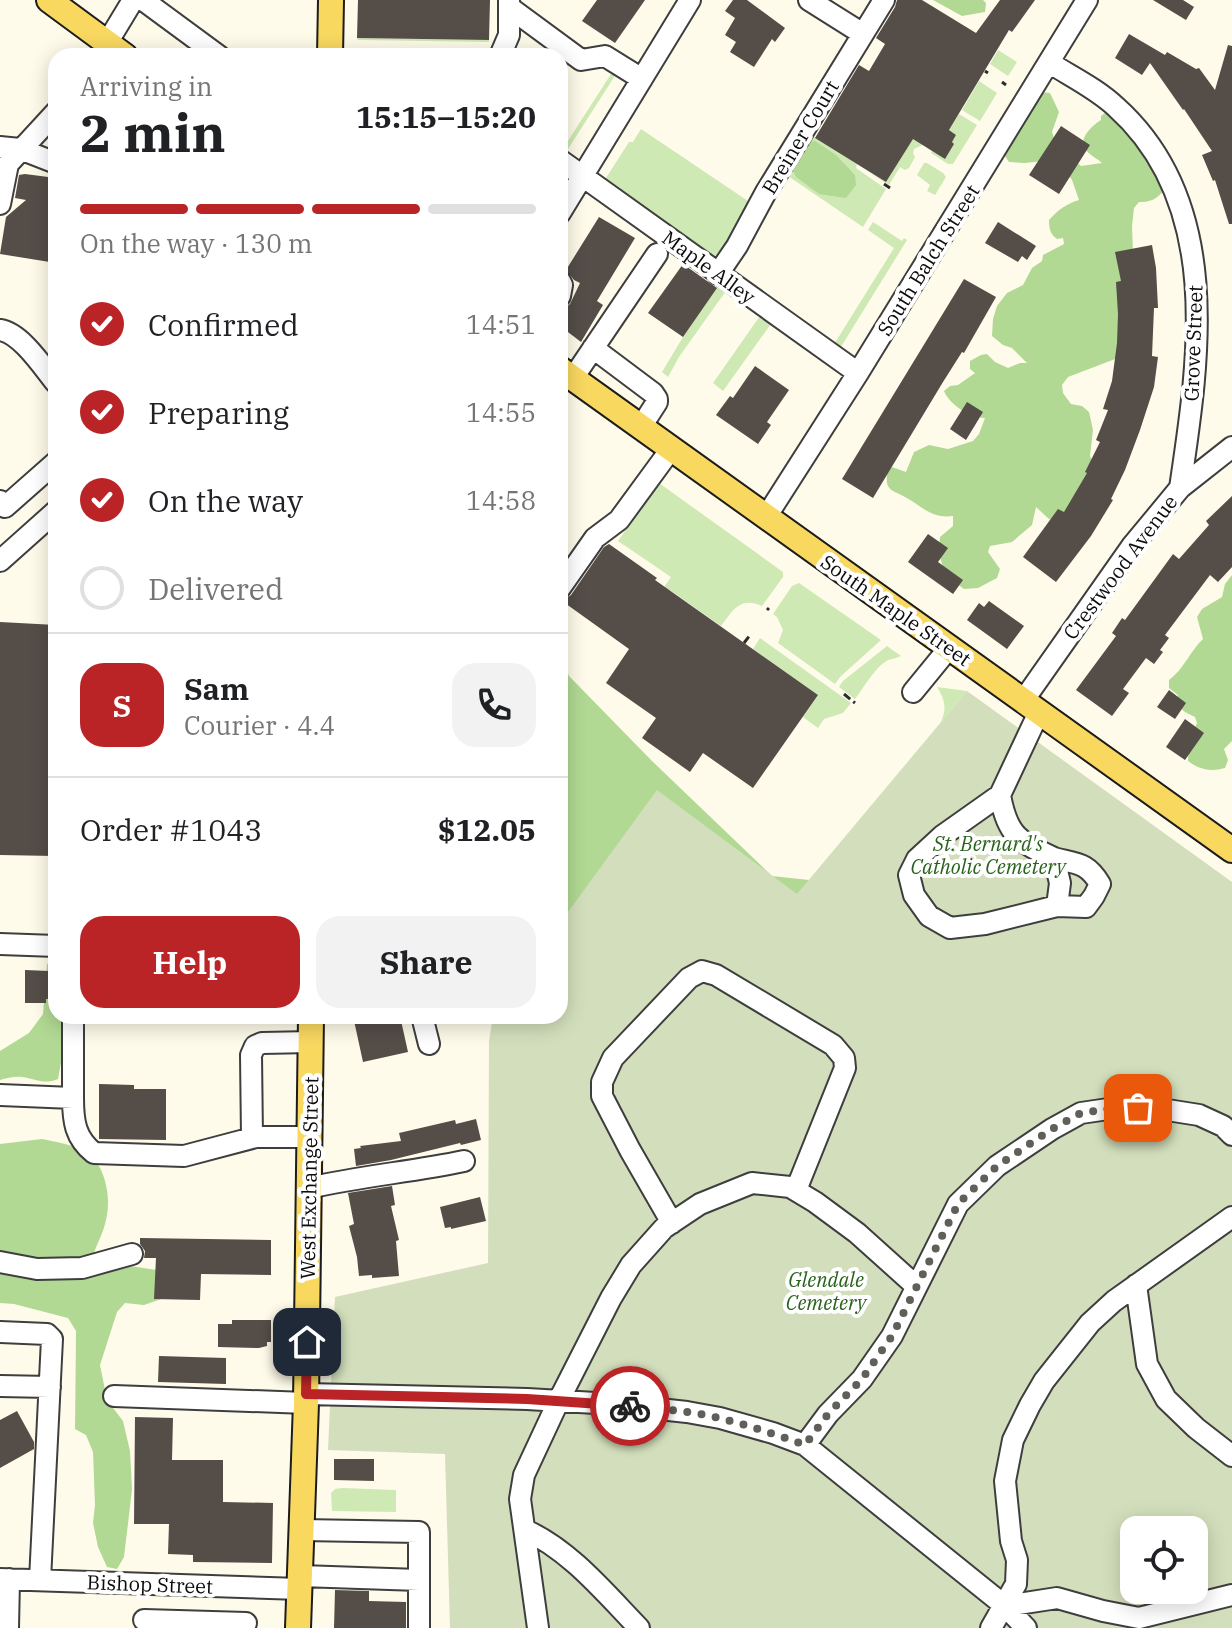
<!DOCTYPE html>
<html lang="en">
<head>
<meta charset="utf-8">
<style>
	body { margin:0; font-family:"IBM Plex Serif",serif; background:#f2f2f2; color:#202124; height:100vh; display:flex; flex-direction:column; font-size:30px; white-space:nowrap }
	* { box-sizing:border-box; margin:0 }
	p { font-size:26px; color:#757577 }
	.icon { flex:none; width:44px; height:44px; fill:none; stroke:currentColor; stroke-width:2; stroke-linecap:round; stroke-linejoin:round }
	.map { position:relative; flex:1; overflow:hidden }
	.drawer { position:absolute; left:48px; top:48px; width:520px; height:976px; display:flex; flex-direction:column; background:#fff; border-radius:24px; box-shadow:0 4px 20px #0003 }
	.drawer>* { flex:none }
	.tools { position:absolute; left:1120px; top:1516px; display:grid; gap:16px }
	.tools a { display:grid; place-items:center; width:88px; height:88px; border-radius:16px; background:#fff; box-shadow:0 4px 20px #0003; font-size:40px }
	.pin { position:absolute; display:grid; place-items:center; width:68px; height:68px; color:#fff; margin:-34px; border-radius:16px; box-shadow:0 4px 12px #0006 }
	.courier { position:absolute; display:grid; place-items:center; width:80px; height:80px; margin:-40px; border:6px solid #bb2427; border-radius:50%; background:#fff; color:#222; box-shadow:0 2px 10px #0007 }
	.headline em { font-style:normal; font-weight:700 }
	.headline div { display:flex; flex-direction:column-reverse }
	.headline { display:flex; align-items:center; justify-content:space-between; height:136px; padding:0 32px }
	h1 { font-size:52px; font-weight:700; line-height:60px }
	.bar { display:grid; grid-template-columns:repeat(4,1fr); gap:12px 8px; align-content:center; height:96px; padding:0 32px }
	.bar i { height:10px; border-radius:6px; background:#e0e0e0 }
	.bar .on { background:#bb2427 }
	.bar p { grid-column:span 4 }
	.line { display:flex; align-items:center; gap:20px; padding:0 32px; border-top:2px solid #e0e0e0 }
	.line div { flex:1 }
	.round { display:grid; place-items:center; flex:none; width:84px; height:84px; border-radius:24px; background:#f2f2f2 }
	ol { padding:0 32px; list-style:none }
	li { display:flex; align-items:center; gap:24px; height:88px }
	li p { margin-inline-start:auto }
	li .icon { padding:8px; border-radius:50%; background:#bb2427; color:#fff; stroke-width:4 }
	li:last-child { color:#757577 }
	li i { width:44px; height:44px; border:4px solid #e0e0e0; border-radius:50% }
	.cta { display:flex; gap:16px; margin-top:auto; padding:16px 32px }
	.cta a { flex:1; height:92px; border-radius:24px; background:#bb2427; color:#fff; font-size:32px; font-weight:700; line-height:92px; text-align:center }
	.cta a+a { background:#f2f2f2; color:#202124 }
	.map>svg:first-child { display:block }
</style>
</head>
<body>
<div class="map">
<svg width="1232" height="1628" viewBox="0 0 1232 1628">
	<rect width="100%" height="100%" fill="#fffbea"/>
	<path fill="#cee9b4" d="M357,38l132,2v2l-131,-2z
		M998,50l19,12 -9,14 -18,-12z
		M618,71l-50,78 -4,-2 47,-73z
		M979,81l18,12 -17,28 -18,-11z
		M959,114l18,11 -24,39h-5l-17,-11 5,-13 18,4 -2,-2 4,-7 -7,-5z
		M641,129l110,74c-6,16 -24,49 -40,55l-107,-77 25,-39h4z
		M919,129l8,14 -13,6 -1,4 2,4 -6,11 -4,2 -5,-3 -11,18 -24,-15 21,12z
		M811,135l46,29 -1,4 30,21 -23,38 -78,-53z
		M924,163h3l16,10 3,4 -11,18 -8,-4 3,-6 -13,-10z
		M873,222l29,19 2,-3 3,2 -68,110 -6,-4 61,-98 -26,-18z
		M719,284l9,4 -49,69 -11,20 -6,-5 21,-35z
		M762,313l11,8 -50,70 -10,-8z
		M659,483l124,89v5l-21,29c-22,-10 -29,4 -41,20l-51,-36 -15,21 -5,-3 21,-31 -53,-36z
		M799,583l82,57 -41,37 -5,7 -57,-41 5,-13 -6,-13 -4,-3 19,-28z
		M760,638l91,65 -8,10 -19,6 -6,9 -15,-11 15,-22 -65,-46z
		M887,646l14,10c-4,2 -9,3 -13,4 -13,7 -24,27 -33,39l-16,-12 4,-6z
		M937,687l30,4 -26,31c6,-14 4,-22 -4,-35z
		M342,1488l54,2v22l-64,-1 -1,-18 4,-4z"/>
	<path fill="#b1d993" d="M933,0h50l3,3 -1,9 -23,4z
		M1041,92l9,1 9,19 -7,20 4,12 25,22 21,-3c-4,-4 -14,-9 -17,-14 -7,-11 8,-24 16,-29v-4l9,-7 39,52 -3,2 11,3 11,19c-8,11 -15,18 -29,17l-5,6 -2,18 1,27 -10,103 -55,21 -6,8 1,8 8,11 11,2 7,6 4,18 -3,26 6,12 -24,62 -23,-11 -13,-12 -4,18 -20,17 -22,4 -2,6 12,17 -3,9 -19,10 -14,1c-20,-15 -27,-27 -24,-52l13,-11v-10c-22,3 -31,-10 -48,-19 -6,-4 -14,-5 -17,-11 -2,-4 -1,-9 -1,-13l5,-6 14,5 8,-20 15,-7 19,4 25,-8 6,-7 6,-16c-15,0 -36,-14 -41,-27l6,-5 8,-1 17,-12 -5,-4v-8l11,-6 6,-1 8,8 13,6 12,-5h7l-15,-15 -9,-3 -11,-9 1,-17 4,-13 10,-13 16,-8 9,-17 10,-7 1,-6 21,-11 -1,-6 -6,1c-7,-5 -8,-11 -8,-19 9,-10 17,-16 30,-20l-7,-20 -4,-6 -25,-13 -18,2 -16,-1 -4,-6 -4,-9z
		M815,141l21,14 19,20 1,10 -10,13 -27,-4 -23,-17 -8,-17 14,-18z
		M1232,575v166l-8,8 4,11 -3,8c-14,4 -25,2 -37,-7l1,-18 8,-20 -2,-6c-11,-5 -19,-9 -17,-22l-9,-7v-8c15,-11 21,-29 34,-41l-6,-22 5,-8 20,-12 3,-13z
		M560,654l9,22 83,85 120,115 37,4 51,17 -285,22 -15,-7z
		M56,961v55h8l-2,41 -4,22c-14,6 -22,0 -36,-2 -7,-1 -15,1 -22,3v-29l29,-18 14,-19 4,-50z
		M42,1139c29,6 55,9 63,42 4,15 4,28 0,43 -3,12 -10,23 -13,35l10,12 28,-5 27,4 13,26 -26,9 -19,-2 -8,9 -17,53 7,35 16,21 7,30 2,38 -3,26 -5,42 -7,12 -10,-2 -9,-20 -5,-24 2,-18 -2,-53 -7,-17 -11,-6 1,-98 -8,-13 -54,-14 -14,-1v-159z"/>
	<path fill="#d3dfbc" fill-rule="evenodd" d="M967,691l265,191v746h-782l-5,-174 -117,-4 7,-153 153,-34 1,-222 4,-25h67v-93l97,-133 140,104zM1134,1530h60v60h-60z"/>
	<path fill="#544d48" d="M358,0h132l-1,40 -132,-2z
		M597,0h48l-30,43 -33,-22z
		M733,0h14l38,28 -10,14 -3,-3 -18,28 -24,-15 6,-10 -11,-7 10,-17 -10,-7z
		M897,0h25l54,33 24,-33h35l-23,32 -3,-2 -60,100 7,5 -4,7 2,2 -9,15 -32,-20 -27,43 -71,-44 44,-73 10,6 16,-27 -9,-6 19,-31z
		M1153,0h30l11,7 -8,13z
		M1129,34l36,21 2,-3 29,17 3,-1 16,22 13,-45 4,1v178h-3l-14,-44 -2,1 -11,-26 10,-4 -28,-42 -1,1 -33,-47 -8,12 -27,-17z
		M1061,126l29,19 -31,49 -30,-19z
		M25,174l31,4v85l-56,-9 6,-37 20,-17 -11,-2 4,-23z
		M599,217l36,21 -38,63 6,4 -22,37 -21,-16v-10l5,-8 5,-4 10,-21 -6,-3 -8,-10z
		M998,222l38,24 -9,14 -5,-4 -4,6 -33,-19z
		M1152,245l4,23 2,40h-4l-2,48 6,1 -4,30 -14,43 -15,40 -14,29 2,1 -22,36 -35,46 -33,-25 35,-48 6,3 23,-39 -2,-1 15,-30 -4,-2 12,-30 -5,-1 9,-28 5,-38 1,-29 -2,-32 5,-1 -6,-29z
		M683,264l34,24 -34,49 -35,-24z
		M964,279l32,18 -32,56 -2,-1 -19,30 -70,116 -31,-19z
		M755,366l34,24 -22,32 4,3 -13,19 -42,-29 14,-19 3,2z
		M967,402l16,10 -17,28 -16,-11z
		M1232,496v71l-14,15 -8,-7 -45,60 4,3 -9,12 3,2 -9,12 -8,-6 -23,31 6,4 -17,23 -36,-26 40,-54 -4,-3 10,-15 3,2 48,-66 6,5 30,-34 -3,-4z
		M928,534l20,14 -10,14 25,18 -10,14 -45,-32z
		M609,544l48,34 -2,2 163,115 -65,93 -50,-35 -13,19 -48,-34 14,-20 -50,-35 23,-34 -67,-48 9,-6 33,-48z
		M989,601l35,25 -17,23 -40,-29 12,-17 5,4z
		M0,622l56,3 -1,231 -55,-1z
		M1169,690l17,13 -11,16 -18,-12z
		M1185,719l19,14 -19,27 -19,-13z
		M25,970l24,1v28h-3v4h-21z
		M353,1016h47l8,36 -45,10z
		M99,1084l35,1v4h32v51l-67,-1z
		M476,1119l5,21 -20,5 -1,-2 -69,17 -35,6 -2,-17 7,-1 -1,-2 41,-5 -2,-8 56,-13 1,4z
		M392,1186l3,19 -4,1 8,34 -3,1 3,35 -27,2v-3l-13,1 -2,-19 -8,-31 5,-2 -6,-31z
		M480,1197l6,24 -35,8v-2l-6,1 -5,-21z
		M140,1238l131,2v35l-70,-1 -1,26 -46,-1 2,-41h-12l1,-7 -5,-7z
		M232,1320h39v22h-4v4l-8,2 -41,-1v-23h14z
		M159,1356l67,2v26l-68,-2z
		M17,1411l17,31v7l-34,19v-48z
		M135,1417l38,1 -1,42h51v42l50,1 -1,60 -79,-1v-7l-25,-1 1,-30h-35z
		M334,1459h40v22l-40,-1z
		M335,1590l34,1v10l37,1v26h-72z"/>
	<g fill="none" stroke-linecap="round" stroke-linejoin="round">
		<g stroke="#3e3e3e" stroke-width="24">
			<path id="minor" d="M143,0l76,56
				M809,0l54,34
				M509,7l72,53 24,-4 37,23
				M107,43l26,-43
				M500,56l9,-21v-35
				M1050,63c22,14 47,26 66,44 108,97 83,253 64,381
				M0,147l20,2 36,14
				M560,160l298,213
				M0,204l8,-40 48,-52
				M560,213l130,-213
				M718,274l19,-28 29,-54 118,-192
				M560,281l2,4 -2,11
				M0,330c21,3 43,37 56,53
				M593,348l60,45 4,6v3l-16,25
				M573,378l84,-124
				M0,501l5,6 51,-45
				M766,517l92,-144 229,-373
				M0,561l56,-50
				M560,588l35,-50 24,-18 52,-71
				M913,692l36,-44
				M1023,701l109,-155 48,-58 52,-41
				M1000,795c7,40 19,47 54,63l6,25 -3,23 -72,18 -35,4 -21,-12 -15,-21 -5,-20 8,-16 25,-23 58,-41 39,-83
				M1054,858c23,6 33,4 46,26l-6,12 -8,11 -29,-1
				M0,944l56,2
				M73,1016v82
				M422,1016l7,28
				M0,1095l73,3c0,23 2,40 21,55l90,3 72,-19h54
				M252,1138l-1,-83 4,-9 7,-3 49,-1
				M309,1188c51,-12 103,-16 155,-27
				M672,1223l-42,-73 -28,-54v-14l11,-24 76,-80 13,-7 14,4 117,70 11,13 1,10 -49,122
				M0,1262l37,7 45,-1 50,-14
				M1136,1285l11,79 19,35 30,29 36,28
				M0,1332l47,2 5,5 -12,241
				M0,1386l50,1
				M306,1394l221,5 86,5 74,8 33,6 53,15 32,12 200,161 21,22
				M114,1396l192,7
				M805,1445l23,-31 34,-35 30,-43 66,-132 39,-38 55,-37 29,-16 34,-5 46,1 38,6 24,11 9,9
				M302,1530l117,2v96
				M525,1530c44,19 81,64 114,98
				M301,1576l118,4
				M0,1579l300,10
				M1005,1606l52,-8 46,13 36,7 93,-23
				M144,1620l102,3
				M8,1628l1,-49
				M538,1628l-18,-129 4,-24 35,-75 52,-102 20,-33 33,-37 36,-24 52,-21 38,4 25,15 42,31 59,53
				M991,1628l25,-44 1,-24 -6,-19 -6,-60 8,-41 17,-35 14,-24 46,-58 24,-22 118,-84"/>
		</g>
		<g stroke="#1c1c1c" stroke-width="28">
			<path id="major" d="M49,0l76,56
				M330,56l1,-56
				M560,369l672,481
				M298,1628l8,-225 5,-387"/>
		</g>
		<path stroke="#2d2d2d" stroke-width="3" stroke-dasharray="8 4" stroke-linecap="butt" d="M985,71l3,2
			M1002,82l4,3
			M884,184l6,4
			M767,610l2,-2
			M744,643l6,-8
			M844,694l11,9"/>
		<use href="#minor" stroke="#fff" stroke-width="20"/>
		<use href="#major" stroke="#f9d860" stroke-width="24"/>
	</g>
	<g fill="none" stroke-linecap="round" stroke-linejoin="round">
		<path stroke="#605f59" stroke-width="8" stroke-dasharray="0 14.4" d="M630,1406c30,3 60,5 89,12 29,7 58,17 86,27l23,-31 34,-35 30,-43 66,-132 39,-38 55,-37 29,-16 34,-5h23"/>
		<path stroke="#bb2427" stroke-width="10" d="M307,1342l-1,52 221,5 103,7"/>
	</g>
	<g text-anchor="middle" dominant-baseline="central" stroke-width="8" stroke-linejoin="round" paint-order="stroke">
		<g font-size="20" fill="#0b0b0b" stroke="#fff">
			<text transform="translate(800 137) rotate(-59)">Breiner Court</text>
			<text transform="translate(928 260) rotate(-58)">South Balch Street</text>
			<text transform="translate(709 267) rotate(36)">Maple Alley</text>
			<text transform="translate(1193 343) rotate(-88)">Grove Street</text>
			<text transform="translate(1120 567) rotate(-53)">Crestwood Avenue</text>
			<text transform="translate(896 610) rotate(35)">South Maple Street</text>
			<text transform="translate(309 1178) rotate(-89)">West Exchange Street</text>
			<text transform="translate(150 1584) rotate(2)">Bishop Street</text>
		</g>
		<g font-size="20" font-style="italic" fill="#29621c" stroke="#fff">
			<text x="988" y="843">St. Bernard's<tspan x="988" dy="23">Catholic Cemetery</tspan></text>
			<text x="826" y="1279">Glendale<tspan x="826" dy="23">Cemetery</tspan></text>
		</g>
	</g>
</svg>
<div class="tools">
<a><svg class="icon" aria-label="locate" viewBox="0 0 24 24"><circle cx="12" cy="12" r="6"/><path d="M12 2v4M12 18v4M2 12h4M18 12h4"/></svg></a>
</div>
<div class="pin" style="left:1138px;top:1108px;background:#ea580c"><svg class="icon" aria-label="bag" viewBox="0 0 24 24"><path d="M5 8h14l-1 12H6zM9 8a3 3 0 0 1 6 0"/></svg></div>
<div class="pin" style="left:307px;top:1342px;background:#1f2937"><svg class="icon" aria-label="home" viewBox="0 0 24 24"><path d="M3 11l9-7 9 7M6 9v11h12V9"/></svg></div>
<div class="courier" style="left:630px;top:1406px"><svg class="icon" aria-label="bike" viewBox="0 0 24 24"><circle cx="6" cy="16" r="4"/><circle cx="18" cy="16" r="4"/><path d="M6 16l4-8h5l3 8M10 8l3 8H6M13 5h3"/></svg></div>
<section class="drawer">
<div class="headline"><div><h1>2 min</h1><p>Arriving in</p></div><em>15:15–15:20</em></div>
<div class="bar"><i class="on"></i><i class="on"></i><i class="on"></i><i></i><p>On the way · 130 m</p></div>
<ol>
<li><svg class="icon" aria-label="check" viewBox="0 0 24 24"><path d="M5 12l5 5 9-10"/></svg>Confirmed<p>14:51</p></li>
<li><svg class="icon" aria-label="check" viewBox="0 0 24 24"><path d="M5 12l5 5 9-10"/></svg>Preparing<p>14:55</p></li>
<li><svg class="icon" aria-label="check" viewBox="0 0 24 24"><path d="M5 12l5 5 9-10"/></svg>On the way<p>14:58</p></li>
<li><i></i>Delivered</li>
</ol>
<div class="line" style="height:144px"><b class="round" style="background:#bb2427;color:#fff">S</b><div><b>Sam</b><p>Courier · 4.4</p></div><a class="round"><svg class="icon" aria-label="phone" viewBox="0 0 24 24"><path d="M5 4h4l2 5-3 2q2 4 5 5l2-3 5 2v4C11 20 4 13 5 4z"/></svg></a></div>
<div class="line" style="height:104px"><div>Order #1043</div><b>$12.05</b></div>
<div class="cta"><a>Help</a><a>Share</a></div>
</section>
</div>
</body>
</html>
